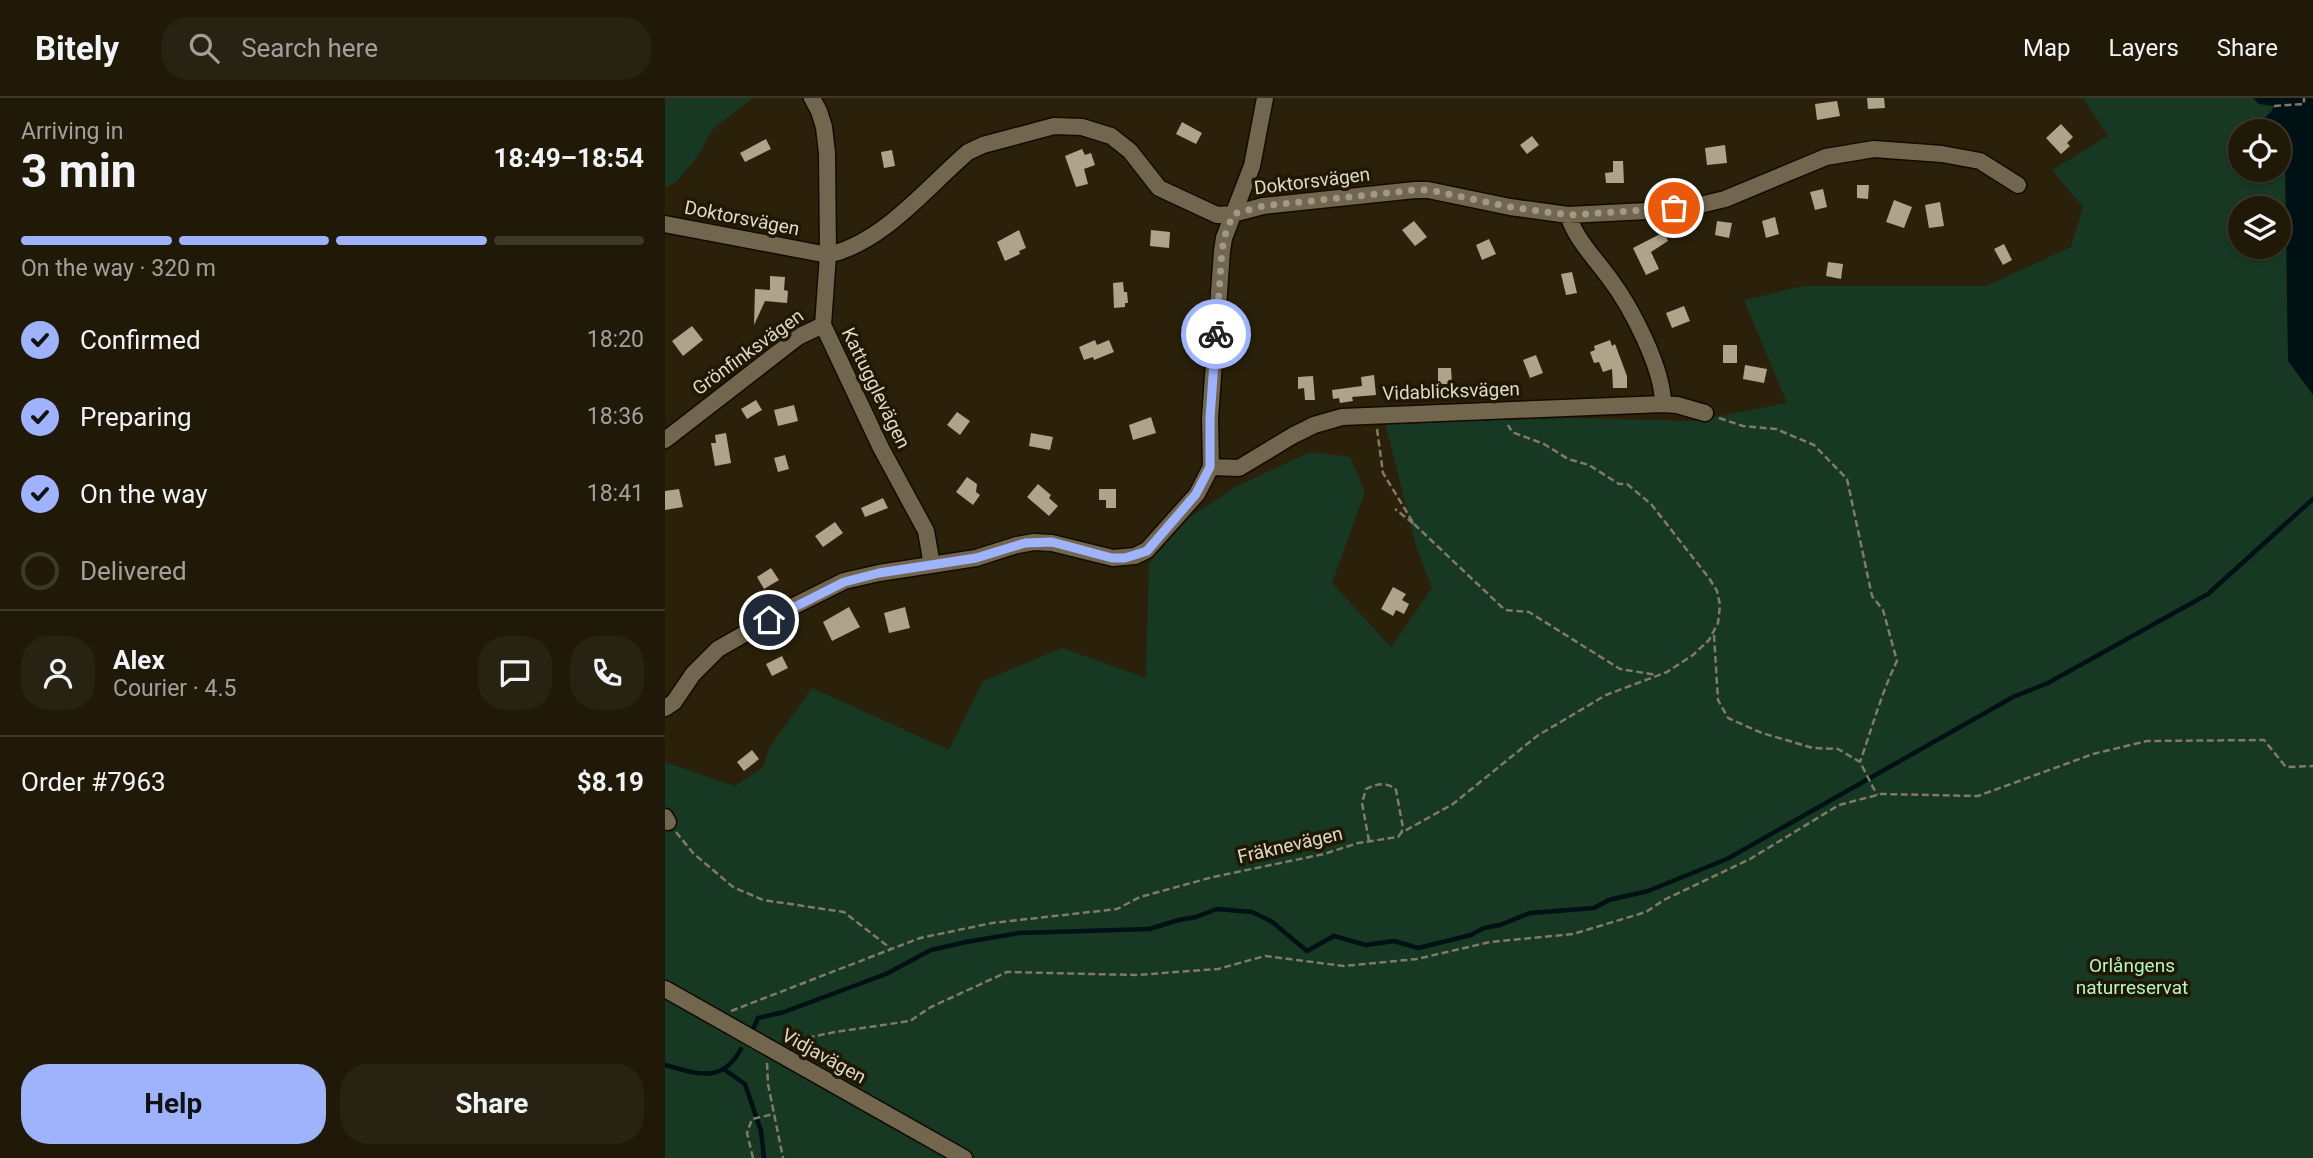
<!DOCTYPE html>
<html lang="en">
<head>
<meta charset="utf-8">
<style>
	body { margin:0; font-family:Roboto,sans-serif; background:#282212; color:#f1f3f6; height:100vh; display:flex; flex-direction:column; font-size:26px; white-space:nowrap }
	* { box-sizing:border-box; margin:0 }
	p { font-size:23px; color:#a2a09c }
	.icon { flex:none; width:38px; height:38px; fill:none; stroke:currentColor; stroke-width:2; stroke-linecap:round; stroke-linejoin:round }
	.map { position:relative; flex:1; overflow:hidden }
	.panel { display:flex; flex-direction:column; background:#201908; width:665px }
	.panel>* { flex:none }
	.controls { position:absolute; left:1563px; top:21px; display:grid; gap:14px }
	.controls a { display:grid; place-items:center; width:63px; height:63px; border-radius:50%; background:#201908; box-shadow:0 2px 5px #0004,0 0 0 2px #3d3829; font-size:35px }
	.pin { position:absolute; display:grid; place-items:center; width:60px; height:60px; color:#fff; margin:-30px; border:4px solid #fff; border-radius:50%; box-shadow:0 2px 7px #0007 }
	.courier { position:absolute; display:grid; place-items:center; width:70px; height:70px; margin:-35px; border:5px solid #9fb3fd; border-radius:50%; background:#fff; color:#222; box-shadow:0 2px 9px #0007 }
	.head em { font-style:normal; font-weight:700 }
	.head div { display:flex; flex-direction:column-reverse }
	.head { display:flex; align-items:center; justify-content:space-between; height:119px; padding:0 21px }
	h1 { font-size:46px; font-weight:700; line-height:52px }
	.bar { display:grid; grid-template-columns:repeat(4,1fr); gap:10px 7px; align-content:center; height:84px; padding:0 21px }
	.bar i { height:9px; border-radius:5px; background:#3d3829 }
	.bar .current { background:#9fb3fd }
	.bar p { grid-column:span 4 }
	.line { display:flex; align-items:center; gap:18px; padding:0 21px; border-top:2px solid #3d3829 }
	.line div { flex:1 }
	.round { display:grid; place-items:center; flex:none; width:74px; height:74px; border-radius:28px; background:#282212 }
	ol { padding:0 21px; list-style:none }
	li { display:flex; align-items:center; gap:21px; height:77px }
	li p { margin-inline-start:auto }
	li .icon { padding:7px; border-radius:50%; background:#9fb3fd; color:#111; stroke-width:4 }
	li:last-child { color:#a2a09c }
	li i { width:38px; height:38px; border:4px solid #3d3829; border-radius:50% }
	.button { display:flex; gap:14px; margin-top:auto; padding:14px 21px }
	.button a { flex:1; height:80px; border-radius:28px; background:#9fb3fd; color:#111; font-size:28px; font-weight:700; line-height:80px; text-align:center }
	.button a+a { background:#282212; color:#f1f3f6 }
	header { display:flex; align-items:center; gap:42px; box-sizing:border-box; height:98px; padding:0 35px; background:#201908; border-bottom:2px solid #3d3829 }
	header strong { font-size:33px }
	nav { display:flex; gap:38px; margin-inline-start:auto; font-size:24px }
	.search { width:490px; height:63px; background:#282212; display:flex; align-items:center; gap:18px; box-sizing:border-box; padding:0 24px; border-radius:28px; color:#a2a09c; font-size:26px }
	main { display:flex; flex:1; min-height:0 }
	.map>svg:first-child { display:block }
</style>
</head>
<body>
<header>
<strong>Bitely</strong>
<div class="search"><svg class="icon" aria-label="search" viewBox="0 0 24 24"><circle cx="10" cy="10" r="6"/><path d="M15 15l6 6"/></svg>Search here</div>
<nav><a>Map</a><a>Layers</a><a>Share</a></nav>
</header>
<main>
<section class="panel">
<div class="head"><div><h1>3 min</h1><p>Arriving in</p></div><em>18:49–18:54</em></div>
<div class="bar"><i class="current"></i><i class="current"></i><i class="current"></i><i></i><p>On the way · 320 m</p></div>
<ol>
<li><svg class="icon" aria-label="check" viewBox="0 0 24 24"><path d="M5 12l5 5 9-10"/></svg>Confirmed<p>18:20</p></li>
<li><svg class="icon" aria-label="check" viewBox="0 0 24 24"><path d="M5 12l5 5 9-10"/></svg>Preparing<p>18:36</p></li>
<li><svg class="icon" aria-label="check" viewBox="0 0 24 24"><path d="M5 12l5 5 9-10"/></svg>On the way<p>18:41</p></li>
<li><i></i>Delivered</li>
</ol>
<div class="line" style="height:126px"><a class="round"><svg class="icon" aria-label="person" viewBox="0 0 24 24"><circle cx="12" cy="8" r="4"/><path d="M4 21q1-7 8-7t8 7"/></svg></a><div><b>Alex</b><p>Courier · 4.5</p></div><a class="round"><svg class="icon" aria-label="chat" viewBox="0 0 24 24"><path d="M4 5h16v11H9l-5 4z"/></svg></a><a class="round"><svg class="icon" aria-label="phone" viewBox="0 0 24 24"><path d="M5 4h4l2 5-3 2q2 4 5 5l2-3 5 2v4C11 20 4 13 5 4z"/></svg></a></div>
<div class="line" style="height:91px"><div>Order #7963</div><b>$8.19</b></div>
<div class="button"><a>Help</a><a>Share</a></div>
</section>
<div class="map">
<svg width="1648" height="1060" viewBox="0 0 1648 1060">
	<rect width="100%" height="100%" fill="#2b210b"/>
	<path fill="#173823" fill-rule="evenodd" d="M0,0h88l-40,31 -15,27 -22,26 -11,6z
		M1418,0h230v1060h-1648v-396l70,24 28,-19 5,-17 44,-62 137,62 34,-69 79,-33 84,30 3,-115 40,-45 46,-31 75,-35 40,5 15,35 -33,91 59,64 41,-59 -15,-39 -32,-126 182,-5 127,3 93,-18 -43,-103 59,-14h183l85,-39 12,-40 -31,-37 56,-34zM1575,33h39v39h-39zM1575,110h39v39h-39z"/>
	<path fill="#001115" d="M1588,0h60v297l-25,-34 -3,-195 -6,-12v-23h-18l-1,-9 11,-10 3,-6 -15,-2z"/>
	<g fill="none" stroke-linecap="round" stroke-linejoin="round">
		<path stroke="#001115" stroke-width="4.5" d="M88,931l5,-11 26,-6 102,-38 45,-24 35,-8 53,-9 130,-4 30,-9 17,-3 21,-8 35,3 19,9 36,30 27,-15 32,9 28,-4 24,7 53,-13 13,-7 16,-3 30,-12 64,-5 15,-8 39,-9 79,-32 286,-162 35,-14 160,-89 105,-95
			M0,967c33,9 57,19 76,-16
			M60,972l20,14 16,47 3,27"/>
	</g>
	<path fill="#afa389" d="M1202,0h17l1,10 -17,1z
		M1172,3l3,15 -23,4 -2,-16z
		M517,24l20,11 -6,11 -20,-10z
		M1396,26l12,13 -6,6 3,3 -9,8 -15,-16z
		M867,38l7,9 -12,9 -7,-9z
		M101,41l5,10 -26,13 -5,-9z
		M1060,47l2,18 -20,2 -2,-17z
		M417,51l3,6 6,-2 4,12 -11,4 4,15 -12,3 -11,-31z
		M227,52l3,16 -11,2 -3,-16z
		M948,63h10l1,22h-18l-1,-10 8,-1z
		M1192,87h12l-1,14 -11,-1z
		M1158,91l4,18 -12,3 -5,-18z
		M1229,102l18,7 -8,21 -18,-6z
		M1275,104l4,24 -15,2 -4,-23z
		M1110,119l4,17 -13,4 -4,-17z
		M749,123l13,16 -12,9 -13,-16z
		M1052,123l15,2 -3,15 -14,-3z
		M354,132l7,18 -7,3 1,3 -15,7 -8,-19z
		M486,132l19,2 -1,16 -19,-2z
		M999,134l4,9 -17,11 8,17 -13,6 -13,-27z
		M824,141l7,15 -14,6 -6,-15z
		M1339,146l8,16 -9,5 -9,-16z
		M1163,164l15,2 -2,15 -15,-3z
		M907,174l5,21 -11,2 -5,-21z
		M105,178l15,1 -1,13 4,1 -1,12 -22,-2 -11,24 1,-36 15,1z
		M458,184l1,10h3l1,11h-3v4l-11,1 -1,-25z
		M1019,208l6,15 -18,7 -6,-15z
		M27,228l11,14 -20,16 -11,-15z
		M430,242l2,5 12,-5 5,12 -20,8 -1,-3 -9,3 -5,-13z
		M945,242l2,6 3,-2 12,32v12h-14l-1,-19 -9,3 -4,-10 -5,1 -4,-11 5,-2 -1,-4z
		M1058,247h14v18h-14z
		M871,257l7,18 -13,5 -7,-18z
		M1080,267l22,4 -3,14 -21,-4z
		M773,270h13l1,16h-14z
		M709,277l2,20 -24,2 1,4 -13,2 -1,-5 -6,1 -1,-9 30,-4 -1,-9z
		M648,278l2,24h-10l-1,-12 -6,1v-12z
		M91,302l6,10 -15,9 -6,-10z
		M129,307l4,16 -20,5 -4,-16z
		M292,314l13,9 -10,14 -13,-10z
		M486,319l5,16 -23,7 -4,-15z
		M61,335l5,30 -16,3 -4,-23h5l-1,-8z
		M366,335l22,4 -3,13 -21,-4z
		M120,357l4,14 -11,3 -4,-14z
		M302,379l10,7 -1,8 4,3 -7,10 -17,-13z
		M373,386l13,11 -2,3 9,8 -9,10 -22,-19z
		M14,391l4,18 -18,3v-19z
		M434,391h17v19h-10v-8h-7z
		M218,400l5,10 -23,9 -4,-9z
		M170,424l8,11 -20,14 -8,-11z
		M106,470l8,12 -15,9 -7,-12z
		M728,489l13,7 -4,6 7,4 -5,10 -8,-4 -3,6 -12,-7z
		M184,509l11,20 -28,14 -9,-19z
		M240,509l5,21 -21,5 -5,-20z
		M117,558l6,12 -16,8 -6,-12z
		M87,652l7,9 -15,12 -7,-9z"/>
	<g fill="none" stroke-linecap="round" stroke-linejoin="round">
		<g stroke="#130a00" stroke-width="19">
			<path id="minor" d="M147,0l7,13 5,16 3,26 1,102 -5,70 58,123 45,83 6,34
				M903,117c8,25 27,43 42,64 21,28 53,89 53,125
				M0,126l163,31c56,-13 98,-67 140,-103l15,-7 71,-19 28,1 29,9 19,15 29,37 58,27 16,-1 30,-8 152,-16h13l82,17 58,8 79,-4 53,-6 25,-6 101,-42 48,-8 68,5 38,7 38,24
				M0,342l133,-103 25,-12
				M546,369l28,1 53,-32 22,-11 28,-8 321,-13 14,1 28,8
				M0,610l9,-6 19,-28 25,-25 72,-41 54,-27 35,-8 97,-15 41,-13 17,-3 18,1 61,15 22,-2 12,-6 50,-56 14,-27 -1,-49 12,-167 2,-13 28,-72 13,-68
				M0,719l3,5
				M0,891l299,169"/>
		</g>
		<path stroke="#827a68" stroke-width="2.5" stroke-dasharray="7 3.5" stroke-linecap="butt" d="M1609,8l30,-2v-6
			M1054,320l24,8 33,3 38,16 33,34 25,117 11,14 14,51c-16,33 -25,67 -37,101
			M712,331l6,44 31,51 -19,-15
			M749,426l91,86 24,2 91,57 37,6
			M1049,537l4,65 10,18 34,15 51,15 25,1 22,13 17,33
			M11,734l17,21 40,34 30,13 81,12 46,36
			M704,743l-7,-38 4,-14c10,-5 21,-8 30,1l7,38 -2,5
			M66,913l189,-73 72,-15 125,-14 23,-12 73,-20 111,-23 34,-11 40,-6 3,-4 52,-29 84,-68 69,-41 61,-23 26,-17 16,-15 9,-17 2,-18 -3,-14 -8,-13 -58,-74 -24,-20h-8l-30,-19 -21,-6 -24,-15 -32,-12 -4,-7
			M122,944l48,-10 75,-11 21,-14 76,-35 129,3 82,-6 47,-13 79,10 73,-7 73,-17 83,-8 73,-22 18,-12 86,-41 89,-54 42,-11 97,2 115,-42 54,-13 117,-1 22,27 27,-1
			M102,965l1,21 15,74
			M88,1060l-6,-25 5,-14 22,-5"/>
		<use href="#minor" stroke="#72664f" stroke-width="16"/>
	</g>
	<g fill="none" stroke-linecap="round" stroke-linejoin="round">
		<path stroke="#a09988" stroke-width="7" stroke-dasharray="0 12.6" d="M551,236l6,-83 2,-13 9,-24 30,-8 152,-16h14l81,17 59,8 105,-7"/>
		<path stroke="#9fb3fd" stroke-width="9" d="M104,522l75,-38 35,-9 97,-15 49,-15 27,-1 60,16h13l22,-7 49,-57 14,-27v-49l6,-84"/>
	</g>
	<g text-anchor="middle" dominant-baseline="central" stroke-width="7" stroke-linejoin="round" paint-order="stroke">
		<g font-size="19" fill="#dfd9cc" stroke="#211803">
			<text transform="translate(647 83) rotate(-7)">Doktorsvägen</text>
			<text transform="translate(77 120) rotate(11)">Doktorsvägen</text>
			<text transform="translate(83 254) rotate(-36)">Grönfinksvägen</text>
			<text transform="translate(211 290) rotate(64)">Kattugglevägen</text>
			<text transform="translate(786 293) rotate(-2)">Vidablicksvägen</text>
			<text transform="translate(625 747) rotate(-13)">Fräknevägen</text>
			<text transform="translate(159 958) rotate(29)">Vidjavägen</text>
		</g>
		<g font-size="19" fill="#aff8c5" stroke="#211803">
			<text x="1467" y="867">Orlångens<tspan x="1467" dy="22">naturreservat</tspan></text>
		</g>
	</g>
</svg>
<div class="controls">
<a><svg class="icon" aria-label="locate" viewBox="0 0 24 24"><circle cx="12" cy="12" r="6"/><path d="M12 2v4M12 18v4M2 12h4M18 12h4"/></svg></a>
<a><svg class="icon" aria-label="layers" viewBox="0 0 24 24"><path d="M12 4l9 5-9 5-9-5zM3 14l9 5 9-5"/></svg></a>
</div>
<div class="pin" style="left:1009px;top:110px;background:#ea580c"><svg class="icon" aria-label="bag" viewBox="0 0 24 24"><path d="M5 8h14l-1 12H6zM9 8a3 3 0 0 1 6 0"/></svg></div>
<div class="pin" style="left:104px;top:522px;background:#1f2937"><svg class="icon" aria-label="home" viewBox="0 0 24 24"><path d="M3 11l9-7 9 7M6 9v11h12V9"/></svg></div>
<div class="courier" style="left:551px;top:236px"><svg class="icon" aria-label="bike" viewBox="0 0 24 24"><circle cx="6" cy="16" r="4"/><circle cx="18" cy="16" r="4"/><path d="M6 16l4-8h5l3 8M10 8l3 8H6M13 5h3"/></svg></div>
</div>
</main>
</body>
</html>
